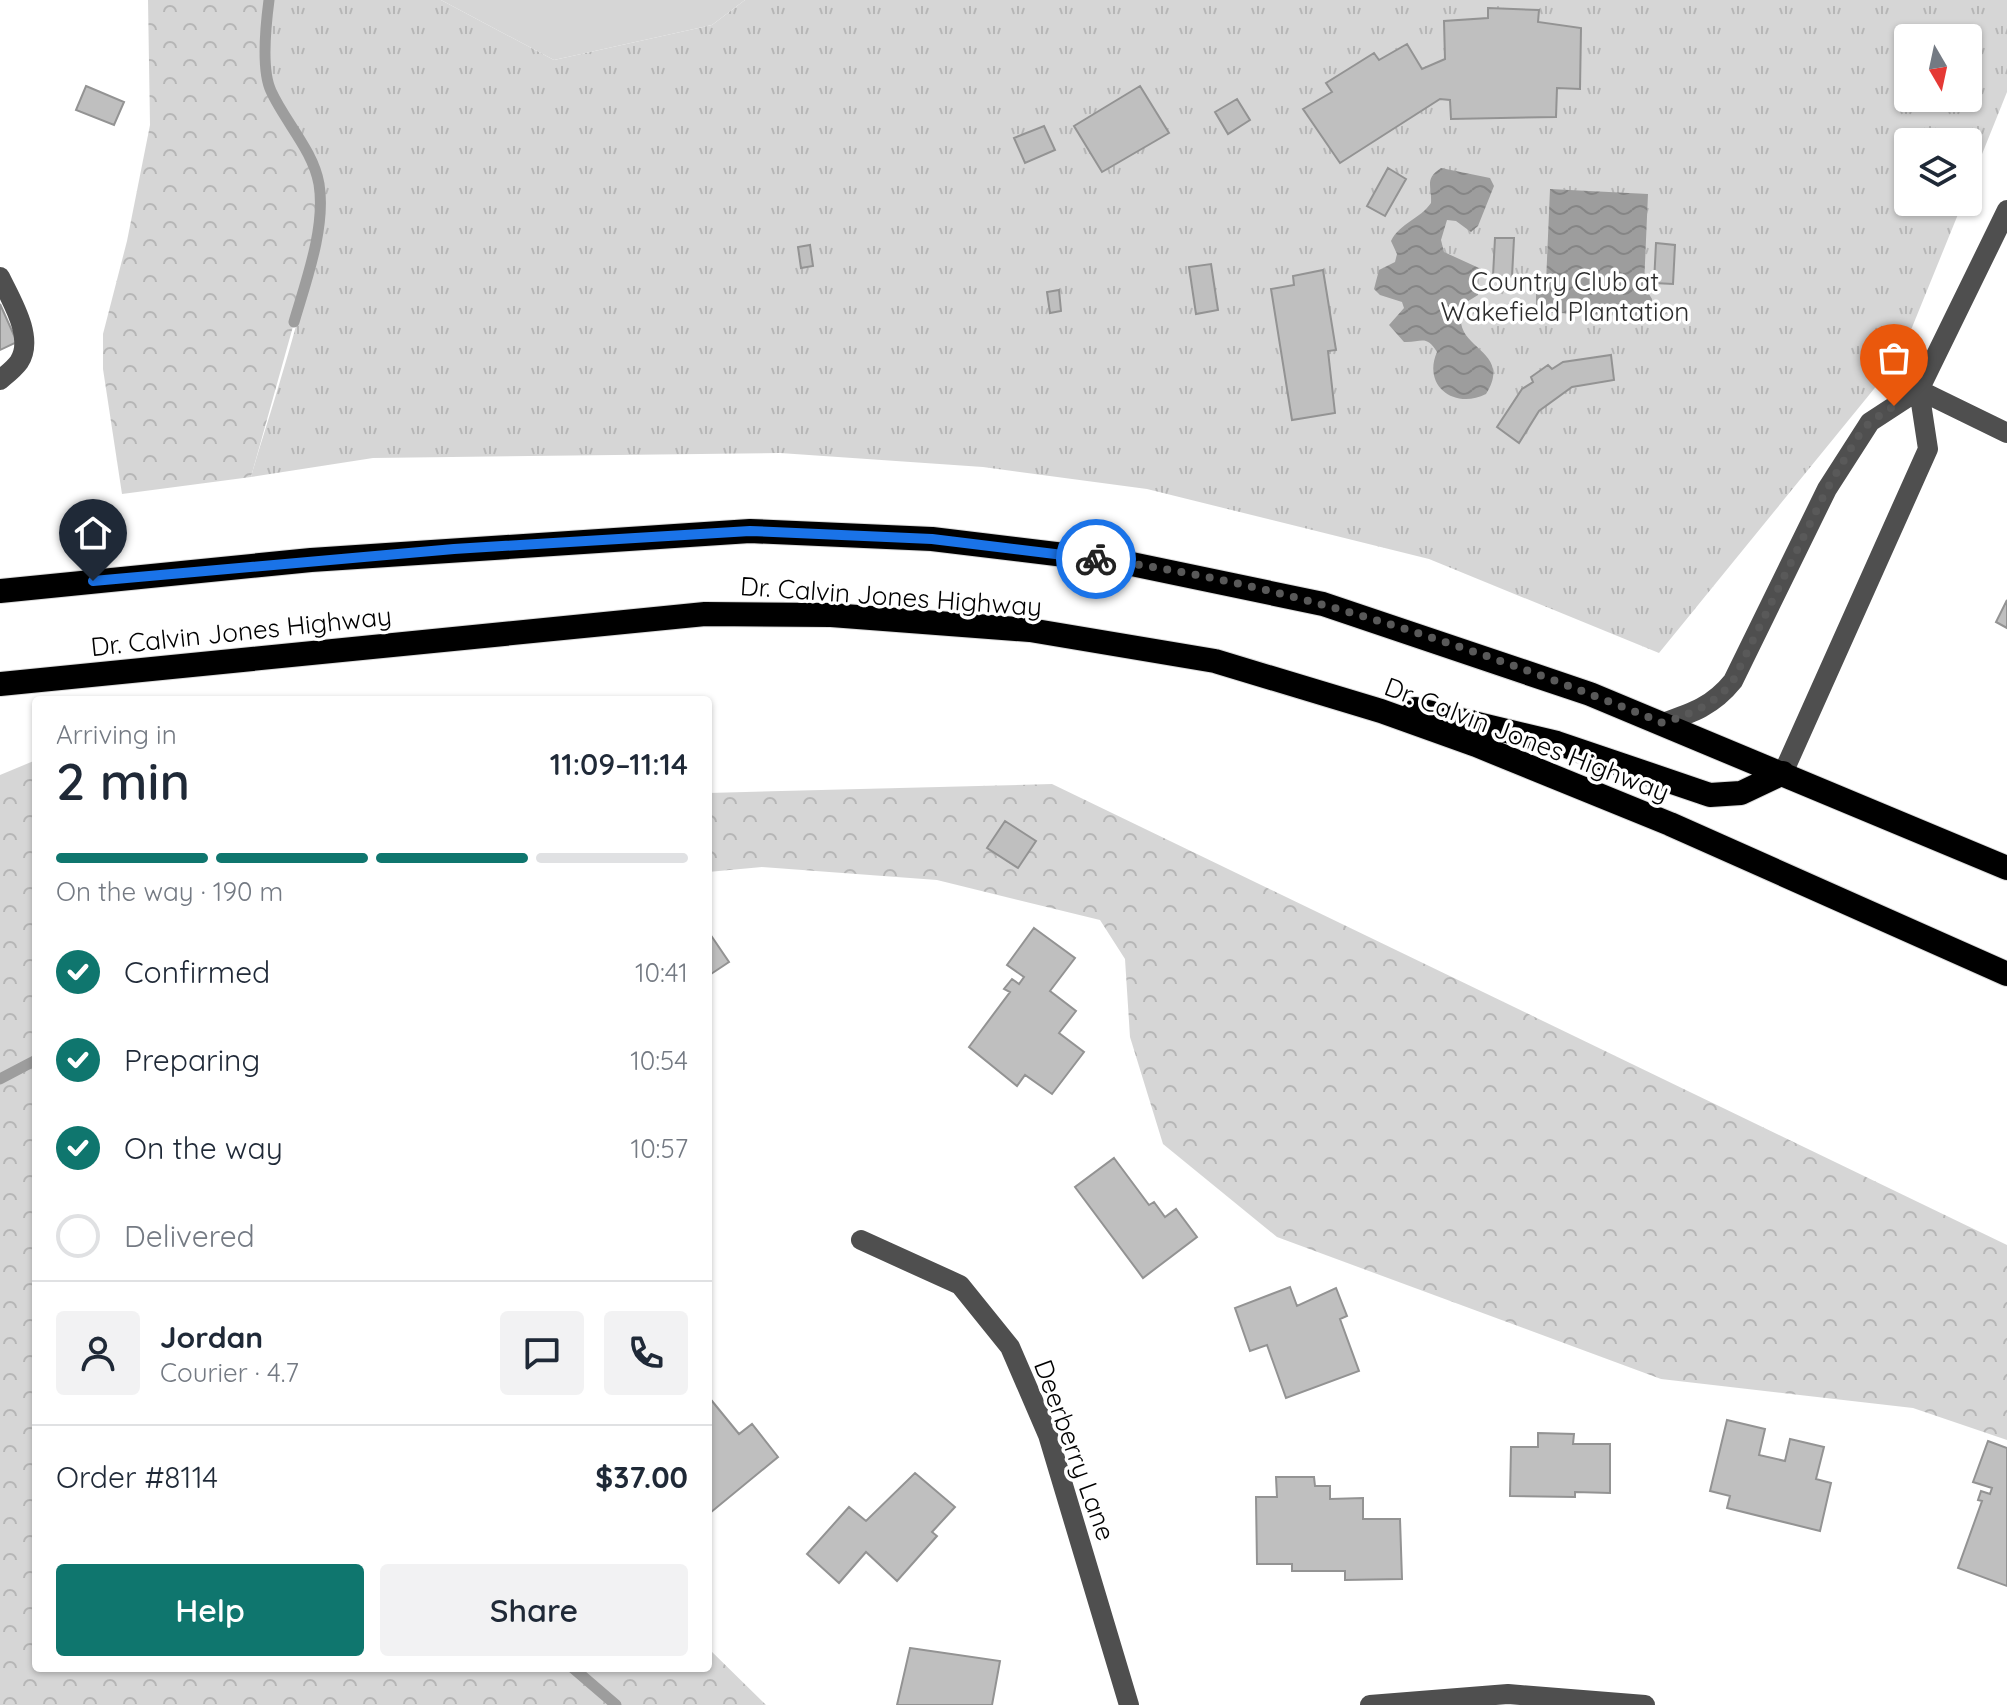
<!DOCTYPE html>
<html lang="en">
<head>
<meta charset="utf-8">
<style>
	body { margin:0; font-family:Quicksand,sans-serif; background:#f2f2f3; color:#1f2937; height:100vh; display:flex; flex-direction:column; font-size:30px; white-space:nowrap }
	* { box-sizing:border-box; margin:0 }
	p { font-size:26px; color:#747a83 }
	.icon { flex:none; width:44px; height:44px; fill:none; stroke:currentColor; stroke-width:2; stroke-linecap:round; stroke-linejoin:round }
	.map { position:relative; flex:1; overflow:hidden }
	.drawer { position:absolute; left:32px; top:696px; width:680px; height:976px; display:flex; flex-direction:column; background:#fff; border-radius:8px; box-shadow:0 2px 6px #0004 }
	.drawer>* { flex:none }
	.needle { width:52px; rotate:171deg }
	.fabs { position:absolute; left:1894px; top:24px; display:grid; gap:16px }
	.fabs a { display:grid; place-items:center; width:88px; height:88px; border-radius:8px; background:#fff; box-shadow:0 2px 6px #0004; font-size:40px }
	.pin { position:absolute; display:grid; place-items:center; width:68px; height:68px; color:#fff; margin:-82px -34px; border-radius:50% 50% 50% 0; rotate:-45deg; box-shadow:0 0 8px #0007 }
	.pin .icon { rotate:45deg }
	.courier { position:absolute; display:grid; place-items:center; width:80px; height:80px; margin:-40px; border:6px solid #1a73e8; border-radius:50%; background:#fff; color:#222; box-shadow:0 2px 10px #0007 }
	.head em { font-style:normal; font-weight:600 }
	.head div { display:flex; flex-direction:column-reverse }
	.head { display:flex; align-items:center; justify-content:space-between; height:136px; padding:0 24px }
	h1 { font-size:52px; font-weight:600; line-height:60px }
	.bar { display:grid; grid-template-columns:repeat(4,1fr); gap:12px 8px; align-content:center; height:96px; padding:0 24px }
	.bar i { height:10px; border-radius:6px; background:#e0e1e3 }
	.bar .current { background:#0f766e }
	.bar p { grid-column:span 4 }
	.line { display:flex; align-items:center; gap:20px; padding:0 24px; border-top:2px solid #e0e1e3 }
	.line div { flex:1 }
	.round { display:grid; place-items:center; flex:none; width:84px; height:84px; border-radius:8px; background:#f2f2f3 }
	ol { padding:0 24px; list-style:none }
	li { display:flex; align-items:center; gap:24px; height:88px }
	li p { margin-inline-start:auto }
	li .icon { padding:8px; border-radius:50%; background:#0f766e; color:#fff; stroke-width:4 }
	li:last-child { color:#747a83 }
	li i { width:44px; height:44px; border:4px solid #e0e1e3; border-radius:50% }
	.action { display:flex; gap:16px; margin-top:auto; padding:16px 24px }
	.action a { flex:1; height:92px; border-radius:8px; background:#0f766e; color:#fff; font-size:32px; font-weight:600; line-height:92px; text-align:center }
	.action a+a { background:#f2f2f3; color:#1f2937 }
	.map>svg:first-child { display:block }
</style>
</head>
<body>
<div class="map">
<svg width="2007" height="1705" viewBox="0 0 2007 1705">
	<defs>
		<pattern id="forest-crowns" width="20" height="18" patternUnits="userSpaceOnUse" patternTransform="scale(2)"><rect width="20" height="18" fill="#d6d6d6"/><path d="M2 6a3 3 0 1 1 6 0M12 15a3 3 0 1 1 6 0" fill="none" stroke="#b6b6b6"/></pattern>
		<pattern id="park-tufts" width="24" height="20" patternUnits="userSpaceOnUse" patternTransform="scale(2)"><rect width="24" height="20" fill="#d6d6d6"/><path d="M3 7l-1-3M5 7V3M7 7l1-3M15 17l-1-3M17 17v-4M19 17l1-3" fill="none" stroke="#b6b6b6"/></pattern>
		<pattern id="water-waves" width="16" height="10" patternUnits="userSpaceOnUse" patternTransform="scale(2)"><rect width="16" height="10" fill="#9d9d9d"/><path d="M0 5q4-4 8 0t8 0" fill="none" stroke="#858585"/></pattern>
	</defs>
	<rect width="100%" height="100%" fill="#fff"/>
	<path fill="#d6d6d6" d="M441,0h304l-33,25 -158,35z"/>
	<path fill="url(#forest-crowns)" d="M148,0h121l-4,29 35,109 19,46 -3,60 -65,233 -129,17 -19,-125v-35l24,-93 23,-116z
		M36,760v908h672v-20l58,57h-766v-930z
		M1052,784l955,461v195l-94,-32 -252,-29 -384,-142 -114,-93 -33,-107 -5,-78 -25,-39 -163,-40 -175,-13 -54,5v-79z"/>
	<path fill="url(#park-tufts)" fill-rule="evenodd" d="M269,0h172l113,60 158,-35 33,-25h1262v92l-39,97v-47h-60v60h55l-63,155 -241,296 -230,-94 -282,-70 -164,-22 -203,-14 -407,5 -122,19c17,-61 80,-241 67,-295 -8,-34 -34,-60 -47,-91 -10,-22 -5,-68 -2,-91zM1908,38h60v60h-60z"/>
	<path fill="url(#water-waves)" d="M1441,168l49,10 4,8 -16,40 -7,6 -15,-11 -9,-1 -6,20 3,12 35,16 -1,27 -13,8c-22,47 51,43 21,91 -31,16 -64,-8 -49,-42 -11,-18 -16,-9 -33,-10l-15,-17 15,-17 -2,-6 -22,-7 -6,-6 5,-19 16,-8 2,-8 -6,-13c9,-18 29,-22 40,-38 1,-17 -7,-24 10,-35z
		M1550,189l98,5 -4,92 8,13 -1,18 -115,-5v-18l6,-2 4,-9z"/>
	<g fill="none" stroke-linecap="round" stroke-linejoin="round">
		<path stroke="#9d9d9d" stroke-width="11" d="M269,0c-3,23 -8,70 2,91 14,31 42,59 48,93 7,43 -13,97 -25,138
			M0,1079l36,-19
			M573,1668l43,37"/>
	</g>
	<path fill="#bfbfbf" stroke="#939393" stroke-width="2" d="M1488,8l51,2 -1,12 43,6 -1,61 -23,-1 -1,29 -105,2 -1,-19 -10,-1 -100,64 -37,-54 29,-17 -6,-9 48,-30 5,7 28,-16 15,25 23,-10 -1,-38 44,-3z
		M86,86l38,16 -10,23 -38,-15z
		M1140,86l29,47 -67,39 -28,-46z
		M1237,99l13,21 -22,14 -13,-22z
		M1044,126l11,24 -30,13 -11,-25z
		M1388,168l18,11 -21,37 -18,-10z
		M1495,238h19l-2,39 -19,-1z
		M1656,243l19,2 -2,39 -19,-1z
		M810,245l3,21 -12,2 -3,-21z
		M1211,264l7,46 -22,4 -7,-47z
		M1323,270l13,80 -8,1 7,62 -43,7 -21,-131 23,-4 -1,-9z
		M1059,290l2,21 -11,2 -3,-21z
		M0,304l17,38 -17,8z
		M1611,355l3,25 -42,7 -33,24 -20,32 -22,-16 25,-38 11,-7 -2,-5 17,-12 4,4 11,-7z
		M2007,600v28l-11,-6z
		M1005,821l31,20 -18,27 -31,-20z
		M1034,928l41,30 -25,33 26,20 -17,22 25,19 -32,42 -27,-19 -8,11 -48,-39 41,-55 -6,-3 8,-10 7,5 5,-7 -17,-12z
		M708,931l21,31 -21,14z
		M1114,1158l35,47 5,-3 11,15 11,-8 21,28 -54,41 -68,-91z
		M1290,1287l7,19 39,-18 11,28 -7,3 19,52 -73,27 -19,-53 -17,6 -15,-43z
		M712,1401l27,33 13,-10 26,33 -68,56 -2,-108z
		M1727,1420l38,9 -6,26 26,6 5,-22 34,8 -8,32 15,4 -11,48 -93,-23 3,-12 -20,-5z
		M1538,1433l36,1 -1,10h37v49l-35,-1v5l-65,-1 1,-49h27z
		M1988,1441l19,7v138l-49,-18 24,-67 -4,-1 3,-9 9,3 2,-6 -19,-6z
		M915,1473l40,34 -23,25 5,4 -40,45 -31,-29 -27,31 -32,-29 42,-47 17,14z
		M1276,1477h38l1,9h15v13l33,-1v21h37l2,60 -57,1v-9h-53v-7h-35l-1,-67h21z
		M910,1648l90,13 -8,44h-95z"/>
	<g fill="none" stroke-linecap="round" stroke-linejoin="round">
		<g stroke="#dbdbdb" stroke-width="26">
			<path id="highway" d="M0,591l311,-31 439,-29 182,8 190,23 201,42 267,90 417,174
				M0,684l705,-70 126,1 199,15 185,31 166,50 95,34 194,79 337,150
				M1415,709l142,34 153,52 31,-2 42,-20"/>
		</g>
		<path stroke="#4f4f4f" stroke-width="20" d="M0,277c11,23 35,61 19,85 -5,7 -13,13 -19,18
			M1919,390l88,43
			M1663,723c29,-10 50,-17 70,-42l94,-192 43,-67 49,-32 88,-180
			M1783,773l145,-324 -9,-59
			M861,1240l99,45 50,62 38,88 81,270
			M1370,1705l138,-11 137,11"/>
		<use href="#highway" stroke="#000" stroke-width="24"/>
	</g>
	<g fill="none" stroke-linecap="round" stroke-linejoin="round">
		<path stroke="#595959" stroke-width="8" stroke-dasharray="0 14.4" d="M1096,559c188,22 392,93 567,164 29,-10 50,-17 70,-42l94,-192 30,-51 13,-16 24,-16"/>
		<path stroke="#1a73e8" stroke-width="10" d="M93,581l361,-32 296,-18 182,8 164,20"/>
	</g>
	<g text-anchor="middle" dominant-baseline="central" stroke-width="7" stroke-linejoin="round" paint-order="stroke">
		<g font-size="26" fill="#2d2d2d" stroke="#fff">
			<text x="1565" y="281">Country Club at<tspan x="1565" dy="30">Wakefield Plantation</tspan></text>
		</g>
		<g font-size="26" fill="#000" stroke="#fff">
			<text transform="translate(891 596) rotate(4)">Dr. Calvin Jones Highway</text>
			<text transform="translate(241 631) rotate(-6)">Dr. Calvin Jones Highway</text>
			<text transform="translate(1527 739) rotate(21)">Dr. Calvin Jones Highway</text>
			<text transform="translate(1075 1450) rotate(70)">Deerberry Lane</text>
		</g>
	</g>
</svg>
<div class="fabs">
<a><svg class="needle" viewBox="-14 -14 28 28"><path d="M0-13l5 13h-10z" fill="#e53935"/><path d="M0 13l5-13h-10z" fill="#747a83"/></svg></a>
<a><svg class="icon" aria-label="layers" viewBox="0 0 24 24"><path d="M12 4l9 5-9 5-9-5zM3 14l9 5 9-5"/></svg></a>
</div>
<div class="pin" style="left:1894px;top:406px;background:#ea580c"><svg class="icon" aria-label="bag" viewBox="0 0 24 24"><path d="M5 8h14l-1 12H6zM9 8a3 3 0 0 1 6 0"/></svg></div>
<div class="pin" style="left:93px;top:581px;background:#1f2937"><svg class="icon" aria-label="home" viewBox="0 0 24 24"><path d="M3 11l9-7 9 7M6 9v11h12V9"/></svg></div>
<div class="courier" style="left:1096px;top:559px"><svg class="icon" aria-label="bike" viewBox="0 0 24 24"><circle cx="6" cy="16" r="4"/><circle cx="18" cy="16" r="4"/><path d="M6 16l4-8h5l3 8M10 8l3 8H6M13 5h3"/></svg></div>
<section class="drawer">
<div class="head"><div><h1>2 min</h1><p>Arriving in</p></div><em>11:09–11:14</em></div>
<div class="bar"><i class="current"></i><i class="current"></i><i class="current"></i><i></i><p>On the way · 190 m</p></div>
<ol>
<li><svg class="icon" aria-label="check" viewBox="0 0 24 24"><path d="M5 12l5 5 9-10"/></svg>Confirmed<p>10:41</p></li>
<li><svg class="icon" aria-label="check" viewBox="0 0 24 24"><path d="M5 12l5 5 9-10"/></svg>Preparing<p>10:54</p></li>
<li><svg class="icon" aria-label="check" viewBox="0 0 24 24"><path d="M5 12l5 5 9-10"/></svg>On the way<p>10:57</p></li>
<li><i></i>Delivered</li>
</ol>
<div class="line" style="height:144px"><a class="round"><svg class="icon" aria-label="person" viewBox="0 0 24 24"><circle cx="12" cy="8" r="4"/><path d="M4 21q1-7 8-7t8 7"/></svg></a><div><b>Jordan</b><p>Courier · 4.7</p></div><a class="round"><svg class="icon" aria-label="chat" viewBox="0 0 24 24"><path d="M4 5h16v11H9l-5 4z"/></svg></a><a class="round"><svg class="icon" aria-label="phone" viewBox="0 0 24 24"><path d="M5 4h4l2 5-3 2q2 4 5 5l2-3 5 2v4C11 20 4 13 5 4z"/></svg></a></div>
<div class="line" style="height:104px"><div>Order #8114</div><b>$37.00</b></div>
<div class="action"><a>Help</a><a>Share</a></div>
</section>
</div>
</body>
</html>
